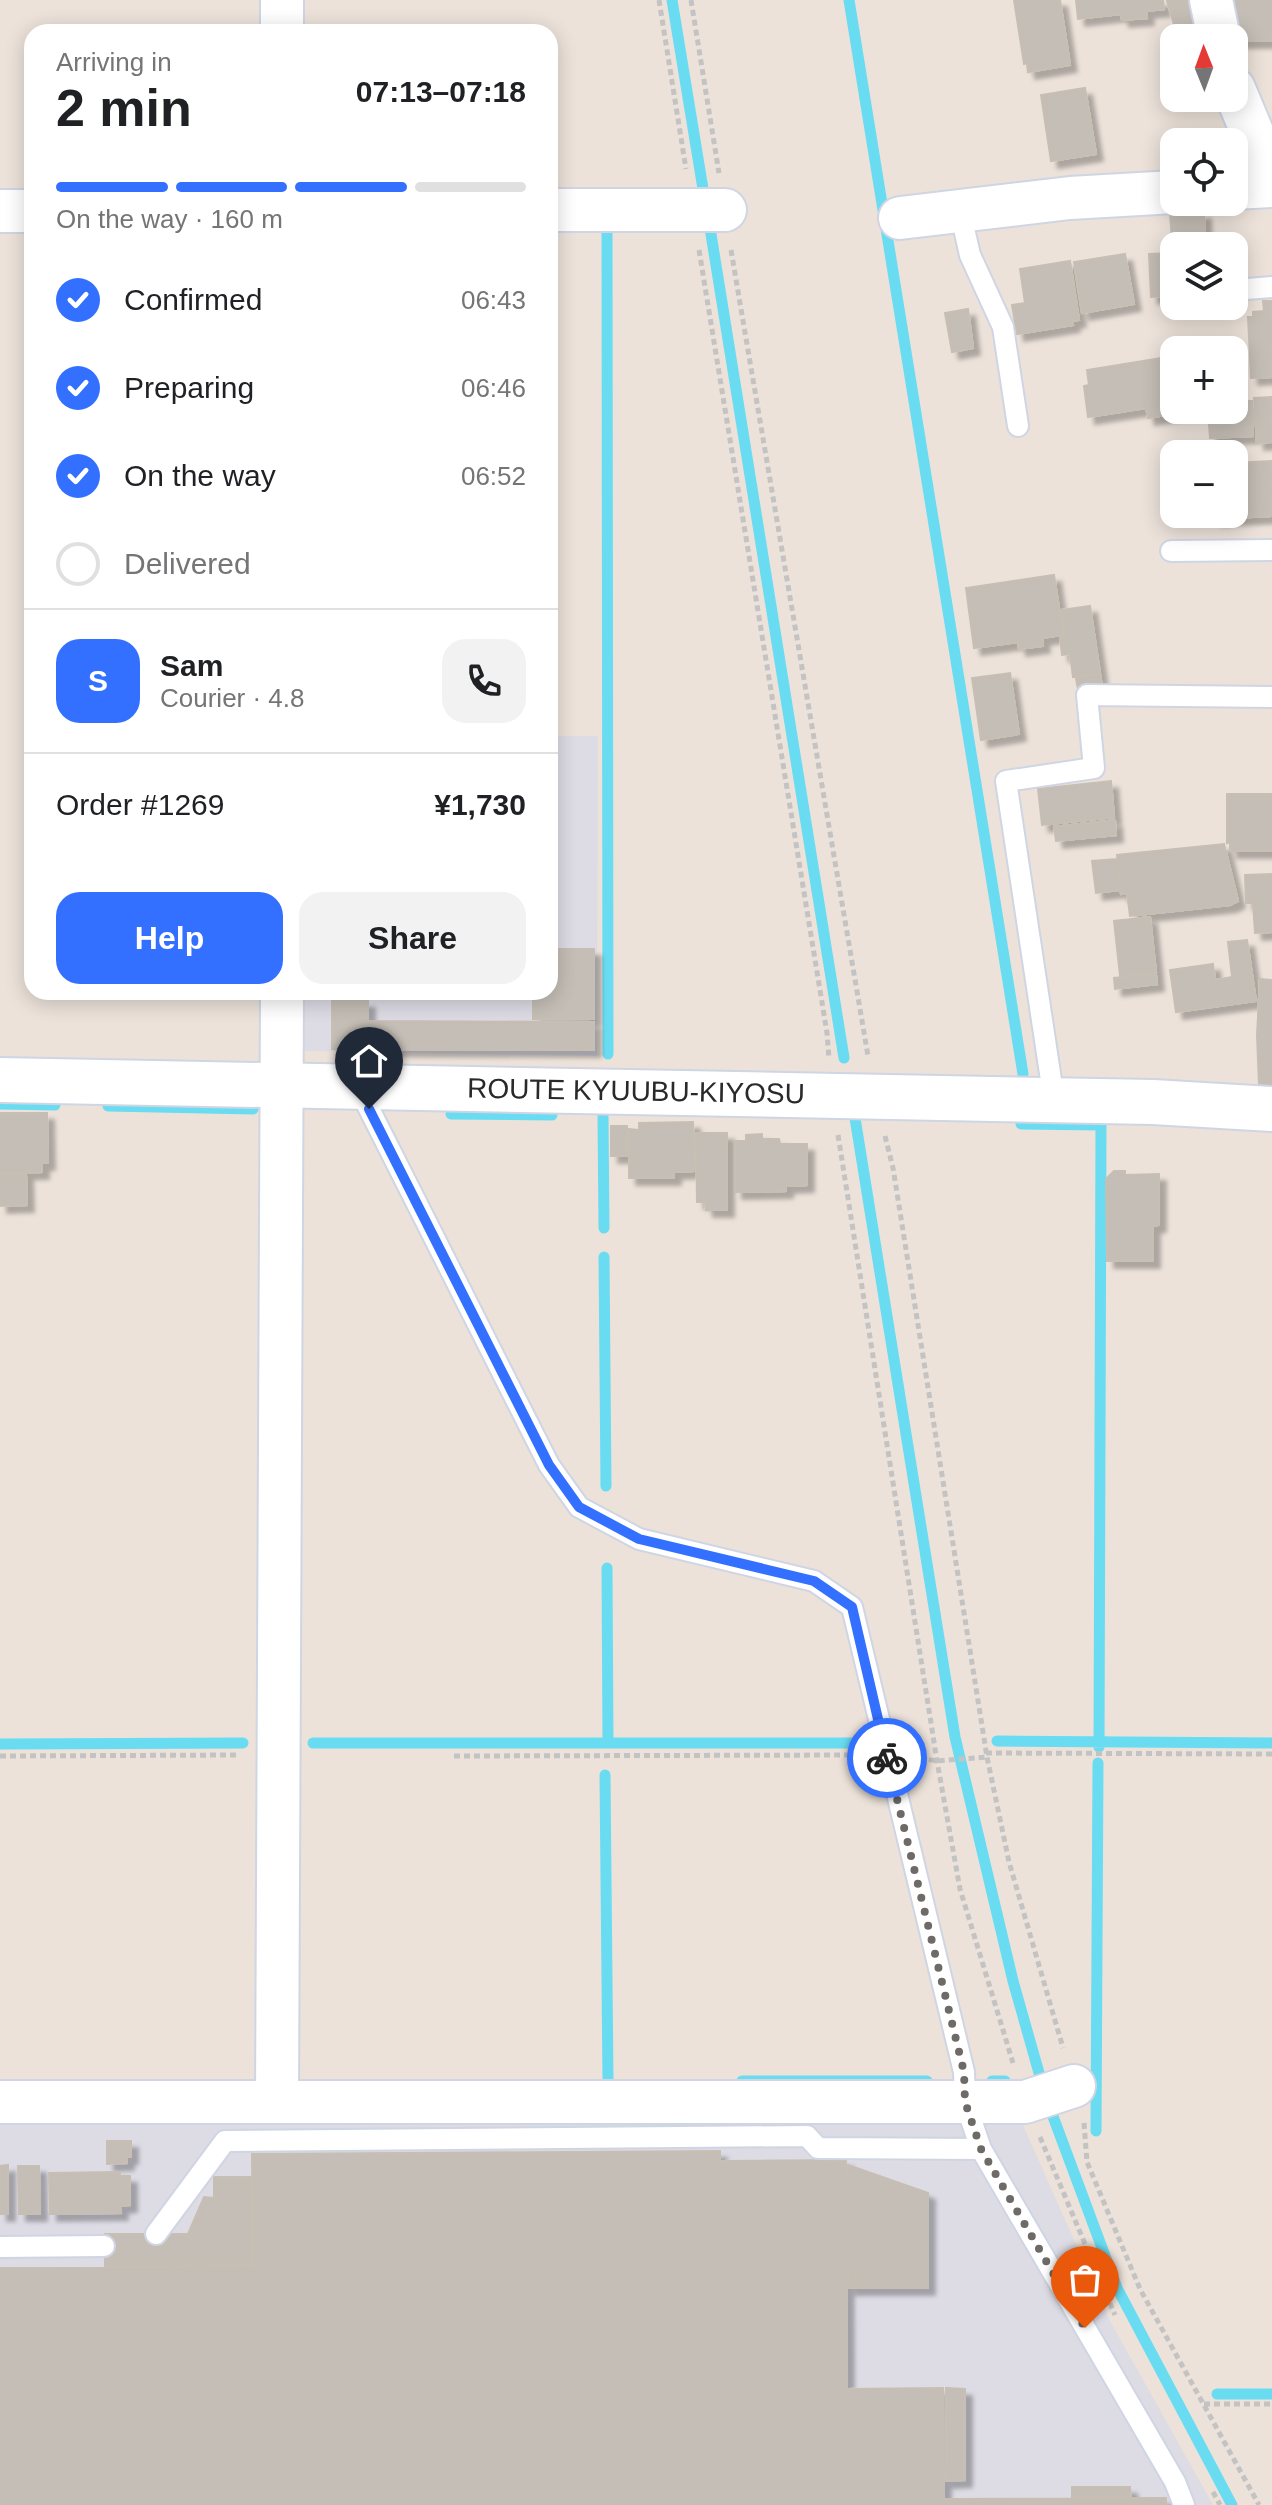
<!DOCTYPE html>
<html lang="en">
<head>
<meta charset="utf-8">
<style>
	body { margin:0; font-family:Arial,sans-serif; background:#f2f2f2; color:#202124; height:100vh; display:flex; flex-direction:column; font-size:30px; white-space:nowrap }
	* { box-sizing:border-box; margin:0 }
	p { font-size:26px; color:#757577 }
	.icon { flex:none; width:44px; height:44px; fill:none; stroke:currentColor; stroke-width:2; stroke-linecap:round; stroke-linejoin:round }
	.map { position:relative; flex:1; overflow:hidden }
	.details { position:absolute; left:24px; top:24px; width:534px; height:976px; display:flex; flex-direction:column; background:#fff; border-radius:24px; box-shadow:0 4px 20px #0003 }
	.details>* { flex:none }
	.needle { width:52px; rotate:359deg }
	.tools { position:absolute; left:1160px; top:24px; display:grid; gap:16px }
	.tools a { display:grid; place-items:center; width:88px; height:88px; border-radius:16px; background:#fff; box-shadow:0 4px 20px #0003; font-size:40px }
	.pin { position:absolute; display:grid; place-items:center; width:68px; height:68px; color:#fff; margin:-82px -34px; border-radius:50% 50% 50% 0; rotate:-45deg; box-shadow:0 0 8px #0007 }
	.pin .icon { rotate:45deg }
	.courier { position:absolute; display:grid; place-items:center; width:80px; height:80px; margin:-40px; border:6px solid #3470ff; border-radius:50%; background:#fff; color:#222; box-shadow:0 2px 10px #0007 }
	.overview em { font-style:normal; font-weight:800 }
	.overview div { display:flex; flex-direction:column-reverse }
	.overview { display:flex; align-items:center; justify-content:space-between; height:136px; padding:0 32px }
	h1 { font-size:52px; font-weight:800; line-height:60px }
	.bar { display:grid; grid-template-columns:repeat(4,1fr); gap:12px 8px; align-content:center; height:96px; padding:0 32px }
	.bar i { height:10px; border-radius:6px; background:#e0e0e0 }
	.bar .current { background:#3470ff }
	.bar p { grid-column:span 4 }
	.line { display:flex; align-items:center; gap:20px; padding:0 32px; border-top:2px solid #e0e0e0 }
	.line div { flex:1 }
	.round { display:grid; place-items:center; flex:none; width:84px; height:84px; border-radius:24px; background:#f2f2f2 }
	ol { padding:0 32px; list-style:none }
	li { display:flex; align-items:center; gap:24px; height:88px }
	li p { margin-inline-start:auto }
	li .icon { padding:8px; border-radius:50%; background:#3470ff; color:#fff; stroke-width:4 }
	li:last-child { color:#757577 }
	li i { width:44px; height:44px; border:4px solid #e0e0e0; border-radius:50% }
	.button { display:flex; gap:16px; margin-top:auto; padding:16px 32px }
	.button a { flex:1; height:92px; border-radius:24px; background:#3470ff; color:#fff; font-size:32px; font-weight:800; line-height:92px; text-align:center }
	.button a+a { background:#f2f2f2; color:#202124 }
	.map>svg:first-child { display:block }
</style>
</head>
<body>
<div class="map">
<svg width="1272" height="2505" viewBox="0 0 1272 2505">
	<defs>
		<filter id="shadow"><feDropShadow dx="7" dy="7" stdDeviation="2" flood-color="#0004"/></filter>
	</defs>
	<rect width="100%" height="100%" fill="#ece2da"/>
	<path fill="#dddbe4" d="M550,736h48l-1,320 -300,-5v-59h253z
		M0,2116h1019l90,203 104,186h-1213z"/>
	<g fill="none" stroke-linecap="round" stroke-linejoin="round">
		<path stroke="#69dcf2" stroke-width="11" d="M672,0l33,201
			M849,0l174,1074
			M607,224l1,830
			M710,228l134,830
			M0,1104l55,1
			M108,1106l145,3
			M451,1114l101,1
			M603,1116l1,112
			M855,1118l100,619 58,244 30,106
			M1021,1124l80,1 -2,622
			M604,1257l2,229
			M607,1568l1,175
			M997,1741l275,2
			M313,1743h543
			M0,1744l243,-1
			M605,1775l3,306
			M742,2081h185
			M992,2081h13
			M1048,2103l69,185 115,217
			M1096,2131l2,-368
			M1217,2394h55"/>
	</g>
	<path fill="#c4beb6" stroke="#c7beb4" stroke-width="2" filter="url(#shadow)" d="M1014,0h46l10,65 -42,7 -1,-9 -3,1z
		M1076,0h87l1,9 -18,2 1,7 -25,2 -1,-6 -43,5z
		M1200,0l8,38h-30l-11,-37z
		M1229,0h43v41h-38z
		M1085,88l11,66 -45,7 -10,-66z
		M1204,212l1,25 -33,2 -2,-25z
		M1174,253v42l-23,2 -2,-43z
		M1125,254l9,50 -52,9 -8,-51z
		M1070,261l9,59 -7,1 1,4 -56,9 -5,-29 13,-2 -5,-34z
		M1263,301h9v76l-21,1 -3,-61h5v-5l11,-1z
		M968,309l5,39 -21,4 -7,-39z
		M1174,356v54l15,1 -41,7 -2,-10 -58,9 -4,-31 5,-1 -2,-15z
		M1272,397v45l-15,1 -3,-45z
		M1234,401h18l1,35 -43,2 -2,-28h26z
		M1272,461l-1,55 -56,3v-5h19v-51z
		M1054,575l9,60 -21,3 1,8 -24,3 -1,-7 -44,6 -8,-60z
		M1090,606l10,67 -27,4 -3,-23 -8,1 -2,-18 5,-1 -4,-26z
		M1010,673l9,61 -38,6 -9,-62z
		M1100,674l2,12 -24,3 -2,-11z
		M1111,781l3,36 -72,8 -4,-36z
		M1227,794h45v57h-42v-9l-3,1z
		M1115,820l1,15 -60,6 -2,-14z
		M1224,844l14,57 -8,4 -100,11 -3,-23 -6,1 -4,-39z
		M1117,859l3,31 -24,3 -4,-32z
		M1272,874v58l-17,1 -2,-30h-7l-1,-28z
		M1150,917l6,55 -36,4 -6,-55z
		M1247,940l9,61 -80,11 -6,-42 43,-6 2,16 17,-3 -4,-35z
		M550,949h44v70h-61v-27h17z
		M1156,974l1,10 -42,5 -1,-11z
		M1260,979l12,1v105h-13l-2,-50z
		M332,1001h36v20l226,1v28l-262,-1z
		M0,1113h47l1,50h-6v9l-42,1z
		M693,1122l1,49 -20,1v6h-45v-49l10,1v-7z
		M611,1126h16v30h-16z
		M696,1133h31v77h-21l-1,-8h-8z
		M762,1134v5h17l1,5h27v41l-21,1v5l-51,1v-51h11v-6z
		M1114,1171h11v4l34,-1v51l-6,1v35h-46l-1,-82z
		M0,1174h26l1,31 -27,1z
		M107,2141h24v16h-4v6l-20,1z
		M720,2151v10l126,-1 1,229 96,-1 1,111 222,-1v7h-1166v-237l253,-2 -1,-112z
		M8,2165v49h-8v-48z
		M848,2165l80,28v95h-79z
		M18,2166h21l1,48h-21z
		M120,2172v4h10v29l-10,1 1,7 -71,1 -1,-41z
		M214,2177h37v88l-146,1v-32h83l16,-37 10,1z
		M946,2388l19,1v91l-19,1z
		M1072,2487h58l1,10h-59z"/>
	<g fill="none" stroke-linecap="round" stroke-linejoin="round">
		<g stroke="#cfd5e3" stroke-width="24">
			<path id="service" d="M960,211l10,44 33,72 15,99
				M1234,290l38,-3
				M1171,551l101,-1
				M357,1085l192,380 30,42 60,32 175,42 38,26 112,465 1,30 16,47 194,333 9,23
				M1054,1100l-48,-319 88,-13 -7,-73 185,2
				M156,2234l69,-93 582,-5 11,12 163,1
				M0,2247l104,-1"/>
		</g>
		<g stroke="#cfd5e3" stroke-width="46">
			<path id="minor" d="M282,0v32
				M1211,0l8,38
				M1234,89l38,91
				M1234,188l38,-2
				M550,210h175
				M0,211h32
				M900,218l170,-20 104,-6
				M0,2102h1025l49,-16
				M277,2102l5,-1110"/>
		</g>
		<g stroke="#cfd5e3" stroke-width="48">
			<path id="secondary" d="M0,1080l1153,22 119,7"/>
		</g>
		<path stroke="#c3c3c3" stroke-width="5" stroke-dasharray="6 4" stroke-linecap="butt" d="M659,0l27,169
			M691,0l28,173
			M699,250l128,783 2,25
			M731,250l137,806
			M838,1135l99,626 23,128 53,174
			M885,1136l8,32 94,589 22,105 54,186
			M986,1753l286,1
			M0,1756l238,-1
			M454,1756l403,-1
			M919,1758l18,3 50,-4
			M1084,2123l3,39 53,127 119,216
			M1040,2137l75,178
			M1204,2404h68
			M1213,2492l7,13"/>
		<use href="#service" stroke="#fff" stroke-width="20"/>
		<use href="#minor" stroke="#fff" stroke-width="42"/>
		<use href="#secondary" stroke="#fff" stroke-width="44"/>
	</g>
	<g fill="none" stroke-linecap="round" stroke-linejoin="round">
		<path stroke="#6d6a67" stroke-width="8" stroke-dasharray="0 14.4" d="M887,1758l77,314 1,30 16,47 104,179"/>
		<path stroke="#3470ff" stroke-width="10" d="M369,1109l180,356 30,42 60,32 175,42 38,26 35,151"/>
	</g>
	<g text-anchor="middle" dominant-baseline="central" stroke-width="6" stroke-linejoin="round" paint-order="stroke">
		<g font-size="28" fill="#292929" stroke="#fff">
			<text transform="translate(636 1091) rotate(1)">ROUTE KYUUBU-KIYOSU</text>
		</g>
	</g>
</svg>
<div class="tools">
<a><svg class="needle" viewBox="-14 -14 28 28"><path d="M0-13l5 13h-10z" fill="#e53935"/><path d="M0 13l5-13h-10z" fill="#757577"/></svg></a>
<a><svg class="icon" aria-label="locate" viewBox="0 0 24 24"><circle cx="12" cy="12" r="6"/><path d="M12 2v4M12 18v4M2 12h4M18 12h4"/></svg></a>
<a><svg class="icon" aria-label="layers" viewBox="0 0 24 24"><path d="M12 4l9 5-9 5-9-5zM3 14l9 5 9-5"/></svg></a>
<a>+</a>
<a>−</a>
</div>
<div class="pin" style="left:1085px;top:2328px;background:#ea580c"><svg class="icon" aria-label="bag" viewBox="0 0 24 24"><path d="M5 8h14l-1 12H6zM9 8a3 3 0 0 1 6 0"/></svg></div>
<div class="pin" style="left:369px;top:1109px;background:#1f2937"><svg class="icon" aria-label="home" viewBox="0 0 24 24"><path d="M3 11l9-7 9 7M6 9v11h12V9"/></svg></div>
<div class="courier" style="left:887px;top:1758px"><svg class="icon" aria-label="bike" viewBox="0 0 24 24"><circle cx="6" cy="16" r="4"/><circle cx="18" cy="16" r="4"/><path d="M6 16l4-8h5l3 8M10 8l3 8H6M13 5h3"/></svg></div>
<section class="details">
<div class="overview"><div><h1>2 min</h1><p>Arriving in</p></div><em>07:13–07:18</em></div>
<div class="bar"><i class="current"></i><i class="current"></i><i class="current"></i><i></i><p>On the way · 160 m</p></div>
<ol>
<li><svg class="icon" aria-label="check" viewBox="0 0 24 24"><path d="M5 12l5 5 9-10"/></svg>Confirmed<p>06:43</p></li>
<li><svg class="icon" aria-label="check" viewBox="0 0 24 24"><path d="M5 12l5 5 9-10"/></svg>Preparing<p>06:46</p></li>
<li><svg class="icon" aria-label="check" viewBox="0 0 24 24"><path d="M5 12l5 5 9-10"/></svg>On the way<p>06:52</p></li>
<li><i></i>Delivered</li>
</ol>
<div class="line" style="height:144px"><b class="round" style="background:#3470ff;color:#fff">S</b><div><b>Sam</b><p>Courier · 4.8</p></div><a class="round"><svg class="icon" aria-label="phone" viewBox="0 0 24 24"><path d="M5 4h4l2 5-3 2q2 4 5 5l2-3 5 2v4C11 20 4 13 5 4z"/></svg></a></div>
<div class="line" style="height:104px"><div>Order #1269</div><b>¥1,730</b></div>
<div class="button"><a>Help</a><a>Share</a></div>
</section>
</div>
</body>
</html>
